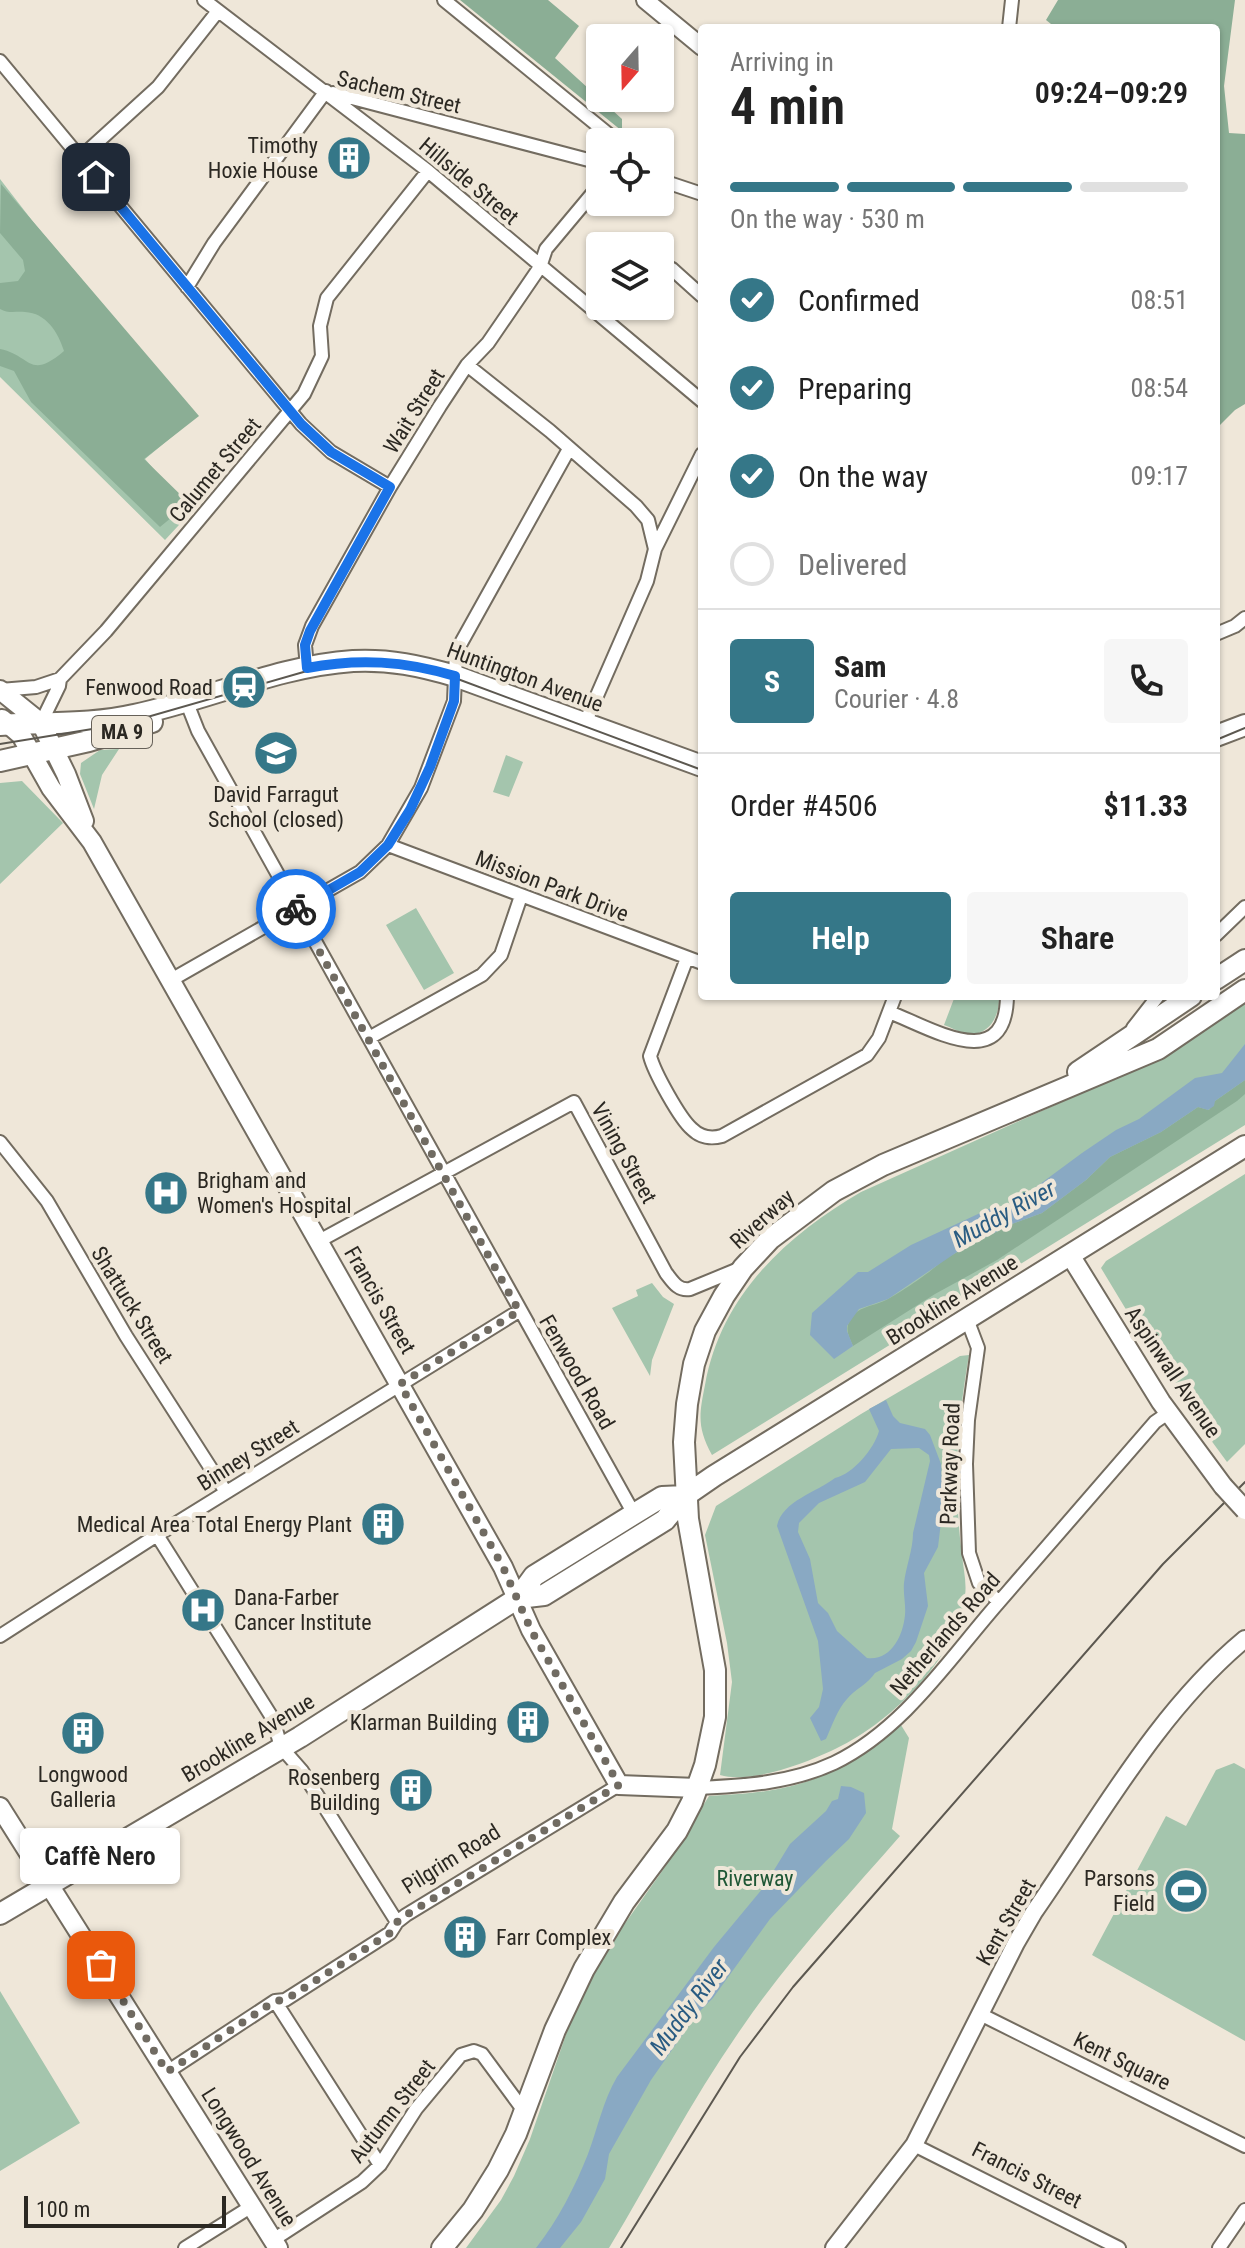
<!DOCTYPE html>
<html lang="en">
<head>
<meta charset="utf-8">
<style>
	body { margin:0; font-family:"Roboto Condensed",sans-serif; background:#f6f6f6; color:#222; height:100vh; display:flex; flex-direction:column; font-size:30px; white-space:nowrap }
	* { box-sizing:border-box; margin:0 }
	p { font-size:26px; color:#767676 }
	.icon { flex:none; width:44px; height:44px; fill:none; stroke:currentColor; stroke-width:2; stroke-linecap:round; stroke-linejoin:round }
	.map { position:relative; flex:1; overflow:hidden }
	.drawer { position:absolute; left:698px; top:24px; width:522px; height:976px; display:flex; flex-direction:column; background:#fff; border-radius:8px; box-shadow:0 2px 6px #0004 }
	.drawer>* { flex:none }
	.needle { width:52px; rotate:200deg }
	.fabs { position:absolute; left:586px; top:24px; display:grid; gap:16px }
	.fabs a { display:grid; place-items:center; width:88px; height:88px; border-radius:8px; background:#fff; box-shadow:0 2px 6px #0004; font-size:40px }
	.scale { position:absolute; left:24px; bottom:20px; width:202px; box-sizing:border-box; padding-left:8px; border:4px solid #2b2822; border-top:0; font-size:22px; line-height:28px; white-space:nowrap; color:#2b2822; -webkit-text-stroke:6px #efe7d9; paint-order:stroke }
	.pin { position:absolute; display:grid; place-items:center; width:68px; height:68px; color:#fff; margin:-34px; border-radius:16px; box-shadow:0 4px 12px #0006 }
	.courier { position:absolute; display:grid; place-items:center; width:80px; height:80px; margin:-40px; border:6px solid #1a73e8; border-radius:50%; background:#fff; color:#222; box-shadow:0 2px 10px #0007 }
	.bubble { position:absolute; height:56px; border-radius:8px; background:#fff; box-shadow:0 2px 6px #0004; font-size:26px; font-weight:600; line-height:56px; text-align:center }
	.head em { font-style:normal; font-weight:600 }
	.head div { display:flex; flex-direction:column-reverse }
	.head { display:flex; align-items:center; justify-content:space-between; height:136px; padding:0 32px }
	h1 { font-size:52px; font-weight:600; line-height:60px }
	.bar { display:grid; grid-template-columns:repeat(4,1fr); gap:12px 8px; align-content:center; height:96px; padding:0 32px }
	.bar i { height:10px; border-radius:6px; background:#e0e0e0 }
	.bar .active { background:#357788 }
	.bar p { grid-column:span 4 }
	.line { display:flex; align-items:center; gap:20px; padding:0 32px; border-top:2px solid #e0e0e0 }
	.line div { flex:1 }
	.round { display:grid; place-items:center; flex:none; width:84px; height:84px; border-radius:8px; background:#f6f6f6 }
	ol { padding:0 32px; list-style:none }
	li { display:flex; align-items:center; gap:24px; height:88px }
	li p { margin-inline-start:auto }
	li .icon { padding:8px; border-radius:50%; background:#357788; color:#fff; stroke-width:4 }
	li:last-child { color:#767676 }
	li i { width:44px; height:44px; border:4px solid #e0e0e0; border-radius:50% }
	.action { display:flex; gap:16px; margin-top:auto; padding:16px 32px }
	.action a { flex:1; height:92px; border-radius:8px; background:#357788; color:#fff; font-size:32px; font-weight:600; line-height:92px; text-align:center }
	.action a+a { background:#f6f6f6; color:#222 }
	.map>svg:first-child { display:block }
</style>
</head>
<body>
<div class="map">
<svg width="1245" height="2248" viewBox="0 0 1245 2248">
	<rect width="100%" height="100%" fill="#efe7d9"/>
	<path fill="#a4c5ad" d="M0,179l34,44 163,193 -52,43 46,53 -26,28 -165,-163z
		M119,749l-17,26 -8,34 -14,-35 1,-11 19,-13z
		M506,755l17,7 -14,35 -16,-5z
		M22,781l41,42 -63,61v-101z
		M416,908l38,65 -30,17 -38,-65z
		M955,996h44c1,21 -11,43 -36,37 -6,-2 -13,-6 -19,-8z
		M1245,1001v124l-533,330c-15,-28 -13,-40 -7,-70 16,-90 81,-149 156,-193l301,-135z
		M1245,1174v270l-18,18 -50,-68 -76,-126 5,-7z
		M652,1283l11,14 11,7 -22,56 -2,16 -38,-68 26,-12 -2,-6z
		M969,1355c-8,46 -13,91 -12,138 1,21 2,41 5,61 1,14 5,28 3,42 -9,65 -78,130 -134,155 -28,13 -81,33 -111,24l12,-93 -5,-39 -22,-108 11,-29 145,-92 99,-58z
		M901,1725l8,13 -17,91 8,7c-54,62 -112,124 -159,193 -49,70 -88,146 -132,219h-143l35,-48 13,-24 16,-37 41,-119 33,-67 61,-86 44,-71c89,-4 122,-16 192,-71z
		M1234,1763l11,6v272l-153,-86 74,-139 20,10 30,-56z
		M0,1991l80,132 -80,48z"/>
	<path fill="#8bae95" d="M460,0h88l31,26 -24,32 67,61v12z
		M1058,0h177l-11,86 5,47 16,1v270l-10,6 -19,19v-401h-160l-10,-8z
		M1,184l198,232 -55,43 45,44 -29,24 -129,-125 -17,-31 -14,-5v-17c31,6 29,32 64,2 -6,-19 -18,-38 -39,-39 -10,-1 -16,2 -25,-3v-26l18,-2 7,-10 -2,-11 -23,-27z
		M1245,1080v14l-8,7 -240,159 -62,34 -82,52c-3,-8 -8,-15 -4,-24 7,-16 23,-15 37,-22 14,-7 48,-30 58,-41l68,-35 30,-11 44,-33 24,-23 51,-25 37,-25 11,3 6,-9z"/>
	<path fill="#89a9c3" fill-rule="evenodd" d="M1245,1044v36l-30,21 -1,5 -6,4 -10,-3 -37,25 -51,25 -24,23 -44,33 -30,11 -52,26 -72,49 -29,10 -12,17v5l6,15 -19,13 -24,-24 2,-22 46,-41h10l43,-27 80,-37 17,-2 9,-5 65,-48 34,-23 23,-11 56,-41 27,-5z
		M886,1400l7,16 7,7 25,6 5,6 11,29 2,41 -5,42 -14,26 4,33 -12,36 -5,9 -9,8 -27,14c-7,11 -20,16 -28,26 -10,11 -15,27 -21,40l-5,2 -11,-23 9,-11 4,-18 -5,-48 -41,-115c5,-25 40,-34 58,-48 18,-4 39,-29 44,-47l-10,-22zM919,1448l10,7 1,6 -17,72c0,17 -7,33 -9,50 -1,11 2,22 1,32 -2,21 -14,46 -38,43l-30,-27 -9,-18 -10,-10 -8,-44 -12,-27 1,-9 20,-20 46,-21 26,-33z
		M841,1786l10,1 13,6 2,20 -17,26 -23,22 -56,58 -57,79 -16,16 -46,66 -42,74 -4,25 -10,18 -14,25 -21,26h-24c22,-28 39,-61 52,-94 10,-27 15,-53 29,-77l97,-130 49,-59 27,-44 36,-33 6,-10 6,-2z"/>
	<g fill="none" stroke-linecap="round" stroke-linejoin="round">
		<g stroke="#736c60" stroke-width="16">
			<path id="minor" d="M204,0l224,171 274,230
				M444,0l174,142
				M1009,28l3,-28
				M0,61l301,363 30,28 59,35
				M333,93l267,70
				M80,158l78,-71 60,-76
				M660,180l42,14
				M660,263l12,6 30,27
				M187,287l27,-44 112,-152
				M607,319l10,-13
				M467,365l83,66 86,75 12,14 7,29
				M1216,634l19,-8 10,-8
				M307,668l-2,-23 7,-19 78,-139 50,-81 27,-41 21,-22 52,-76 6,-18 46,-55
				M0,690l36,-3 24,-8
				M187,703l11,28 436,783
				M41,723l18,-37 1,-7 46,-48 198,-237 18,-38 -2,-30 7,-28 101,-127
				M585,723l62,-142 8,-32 47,-95
				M388,845l314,118
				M1216,935l29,-28
				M687,958l-37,98c4,16 30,63 42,73 8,8 19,10 30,7l145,-81 12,-17 16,-42
				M171,980l189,-108 28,-27 33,-57 33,-87 2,-49 113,-203
				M889,1012c42,16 117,64 118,-16
				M1133,1028l25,-32
				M369,1038l113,-63 19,-20 20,-59
				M0,1142l47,59 79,135 100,156
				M319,1241l255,-139 92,171c7,9 12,18 24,16l51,-21
				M967,1319l11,29 -10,72 -2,44 3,89 10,30 20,19
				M157,1535l116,184 8,28 21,24 95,151
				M0,1636l154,-99 365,-226
				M697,1788c47,-2 94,-5 137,-25 70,-34 115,-104 165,-161 52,-60 104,-120 156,-180l13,-9
				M275,2001l105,164
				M980,2014l265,132
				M167,2072l108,-71 10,-1 105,-67 7,-11 9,-7 213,-130
				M914,2145l205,103
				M273,2240l89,-58 18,-17 36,-56 45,-54 13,-4 8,3 42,57
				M185,2248l67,-42
				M1219,2248l26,-38"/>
		</g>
		<g stroke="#736c60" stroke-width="20">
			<path id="tertiary" d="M645,0l57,47
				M834,2248l80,-103 102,-202 18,-31c65,-93 123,-200 211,-273"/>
		</g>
		<g stroke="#736c60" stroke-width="22">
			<path id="secondary" d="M0,690l41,33 25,51 18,47
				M2,719l19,16 30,53 41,54 411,725 28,63 88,155 78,3
				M1070,1255l91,147 62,84
				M0,1807l278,441"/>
		</g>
		<g stroke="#736c60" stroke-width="24">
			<path id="primary" d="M0,725c44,-3 91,0 134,-10 73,-15 144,-49 219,-54 36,-2 68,5 102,15l247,90
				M1216,736l29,-11
				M0,761l89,-20 63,-19"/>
		</g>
		<g stroke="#736c60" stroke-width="24">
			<path id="trunk" d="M1216,979l29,-19
				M1078,1072l113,-76
				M518,1598l26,-3 113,-70 8,-5 20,-24 29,-20 531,-330
				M0,1914l300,-177 218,-139 16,-22 100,-62 28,-17 23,-1
				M442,2248l31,-38 25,-40 18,-36 39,-104 29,-61 40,-67 53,-71 15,-29 13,-37 10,-48v-47l-27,-151 -4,-77 3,-38 7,-40 11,-33 19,-35 19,-28 27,-29 64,-48 49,-26 275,-116 87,-59"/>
		</g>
		<use href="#minor" stroke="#fff" stroke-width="12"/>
		<use href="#tertiary" stroke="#fff" stroke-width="16"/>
		<use href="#secondary" stroke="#fff" stroke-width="18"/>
		<use href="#primary" stroke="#fff" stroke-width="20"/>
		<use href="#trunk" stroke="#fff" stroke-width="20"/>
		<path stroke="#5c5850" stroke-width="2" d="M1216,740l29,-12
			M0,744l123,-20 184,-53 35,-6 34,-1 34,3 45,11 247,92
			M621,2248l119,-191 53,-70 370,-423 82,-82"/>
		<g stroke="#736c60" stroke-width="22" stroke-linecap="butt">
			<path id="secondary-bridge" d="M1223,1486l22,24"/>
		</g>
		<use href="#secondary-bridge" stroke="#fff" stroke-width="18"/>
	</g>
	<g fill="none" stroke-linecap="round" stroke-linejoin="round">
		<path stroke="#706b62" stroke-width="8" stroke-dasharray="0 14.4" d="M101,1965l66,107 108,-71 10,-1 105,-67 7,-11 9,-7 213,-130 -88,-155 -28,-63 -103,-183 119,-73 -223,-402"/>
		<path stroke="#1a73e8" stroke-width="10" d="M96,177l205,247 30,28 59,35 -80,144 -5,14 2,23c52,-10 97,-7 148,8l-1,25 -24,66 -20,43 -22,35 -28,27 -64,37"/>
	</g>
	<defs>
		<g id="building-disc" transform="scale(2.3)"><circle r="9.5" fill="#357788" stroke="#efe7d9"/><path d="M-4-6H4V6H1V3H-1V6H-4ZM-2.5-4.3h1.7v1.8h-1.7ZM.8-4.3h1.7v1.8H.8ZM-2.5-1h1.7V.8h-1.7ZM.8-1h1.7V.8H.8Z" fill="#fff"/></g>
		<g id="station-disc" transform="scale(2.3)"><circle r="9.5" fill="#357788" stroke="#efe7d9"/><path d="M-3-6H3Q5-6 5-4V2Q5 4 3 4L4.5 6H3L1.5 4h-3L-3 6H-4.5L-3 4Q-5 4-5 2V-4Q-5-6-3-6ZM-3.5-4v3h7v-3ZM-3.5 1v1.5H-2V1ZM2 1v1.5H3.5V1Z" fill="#fff"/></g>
		<g id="school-disc" transform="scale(2.3)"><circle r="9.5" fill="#357788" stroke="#efe7d9"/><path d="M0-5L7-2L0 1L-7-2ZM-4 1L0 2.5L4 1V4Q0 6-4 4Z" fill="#fff"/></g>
		<g id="hospital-disc" transform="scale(2.3)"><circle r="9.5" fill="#357788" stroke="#efe7d9"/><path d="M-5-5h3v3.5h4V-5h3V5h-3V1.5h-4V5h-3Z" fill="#fff"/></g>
		<g id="stadium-disc" transform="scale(2.3)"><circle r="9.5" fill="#357788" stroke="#efe7d9"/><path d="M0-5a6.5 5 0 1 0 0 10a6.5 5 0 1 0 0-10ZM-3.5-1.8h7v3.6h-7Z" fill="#fff"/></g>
	</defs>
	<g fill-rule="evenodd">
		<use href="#building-disc" x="349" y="158"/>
		<use href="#station-disc" x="244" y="687"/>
		<use href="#school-disc" x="276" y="753"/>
		<use href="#hospital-disc" x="166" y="1193"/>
		<use href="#building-disc" x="383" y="1524"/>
		<use href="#hospital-disc" x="203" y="1610"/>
		<use href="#building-disc" x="528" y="1722"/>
		<use href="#building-disc" x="83" y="1733"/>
		<use href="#building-disc" x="411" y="1790"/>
		<use href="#stadium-disc" x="1186" y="1891"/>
		<use href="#building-disc" x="465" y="1937"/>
	</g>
	<g text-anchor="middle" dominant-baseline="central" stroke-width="8" stroke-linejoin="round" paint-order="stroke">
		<rect fill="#efe7d9" stroke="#666159" stroke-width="2" x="92" y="716" width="60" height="32" rx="6"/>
		<g font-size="20" font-weight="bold" fill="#2b2822">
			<text x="122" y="732">MA 9</text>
		</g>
		<g font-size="22" fill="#2b2822" stroke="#efe7d9">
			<text transform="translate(399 92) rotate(13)">Sachem Street</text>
			<text transform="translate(469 181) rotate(40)">Hillside Street</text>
			<text transform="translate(414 411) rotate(-58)">Wait Street</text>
			<text transform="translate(215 470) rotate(-50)">Calumet Street</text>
			<text transform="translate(525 677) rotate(20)">Huntington Avenue</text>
			<text transform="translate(552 886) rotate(21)">Mission Park Drive</text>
			<text transform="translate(624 1153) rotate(61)">Vining Street</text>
			<text transform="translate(762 1219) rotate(-42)">Riverway</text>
			<text transform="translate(380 1300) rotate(60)">Francis Street</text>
			<text transform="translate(952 1300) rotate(-32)">Brookline Avenue</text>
			<text transform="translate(132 1305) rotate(58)">Shattuck Street</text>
			<text transform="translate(577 1372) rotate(60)">Fenwood Road</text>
			<text transform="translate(1173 1372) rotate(56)">Aspinwall Avenue</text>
			<text transform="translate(248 1455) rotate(-32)">Binney Street</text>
			<text transform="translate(950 1464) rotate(-88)">Parkway Road</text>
			<text transform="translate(945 1634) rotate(-49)">Netherlands Road</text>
			<text transform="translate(248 1738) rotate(-31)">Brookline Avenue</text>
			<text transform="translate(451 1859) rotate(-32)">Pilgrim Road</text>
			<text transform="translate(1006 1922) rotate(-60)">Kent Street</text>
			<text transform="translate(1122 2061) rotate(26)">Kent Square</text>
			<text transform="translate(392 2111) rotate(-52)">Autumn Street</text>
			<text transform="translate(249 2157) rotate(58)">Longwood Avenue</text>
			<text transform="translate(1027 2175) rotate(27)">Francis Street</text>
		</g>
		<g font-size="22" fill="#2b2822" stroke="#efe7d9" text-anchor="end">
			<text x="318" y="145">Timothy<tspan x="318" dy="25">Hoxie House</tspan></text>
			<text x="213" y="687">Fenwood Road</text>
			<text x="276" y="794" text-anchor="middle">David Farragut<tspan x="276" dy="25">School (closed)</tspan></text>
			<text x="197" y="1180" text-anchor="start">Brigham and<tspan x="197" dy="25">Women's Hospital</tspan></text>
			<text x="352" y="1524">Medical Area Total Energy Plant</text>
			<text x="234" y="1597" text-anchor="start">Dana-Farber<tspan x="234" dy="25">Cancer Institute</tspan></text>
			<text x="497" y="1722">Klarman Building</text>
			<text x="83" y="1774" text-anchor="middle">Longwood<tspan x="83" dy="25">Galleria</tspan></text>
			<text x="380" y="1777">Rosenberg<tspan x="380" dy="25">Building</tspan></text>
			<text x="1155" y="1878">Parsons<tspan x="1155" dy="25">Field</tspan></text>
			<text x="496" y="1937" text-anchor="start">Farr Complex</text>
		</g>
		<g font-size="22" fill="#1f5735" stroke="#efe7d9">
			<text x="755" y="1878">Riverway</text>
		</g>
		<g font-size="24" font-style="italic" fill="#2a5c82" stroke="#efe7d9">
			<text transform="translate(1004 1214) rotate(-29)">Muddy River</text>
			<text transform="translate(689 2007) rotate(-53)">Muddy River</text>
		</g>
	</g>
</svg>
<div class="fabs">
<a><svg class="needle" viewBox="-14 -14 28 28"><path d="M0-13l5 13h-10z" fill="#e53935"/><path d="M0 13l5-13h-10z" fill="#767676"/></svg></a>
<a><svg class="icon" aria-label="locate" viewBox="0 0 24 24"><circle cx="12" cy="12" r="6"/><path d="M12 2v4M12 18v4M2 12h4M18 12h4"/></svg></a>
<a><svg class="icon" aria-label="layers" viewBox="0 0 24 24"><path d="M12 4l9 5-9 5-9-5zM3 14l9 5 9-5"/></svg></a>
</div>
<div class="scale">100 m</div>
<div class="pin" style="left:101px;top:1965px;background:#ea580c"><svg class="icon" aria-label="bag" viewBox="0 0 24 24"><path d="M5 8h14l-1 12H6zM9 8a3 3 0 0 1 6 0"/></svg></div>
<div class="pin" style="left:96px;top:177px;background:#1f2937"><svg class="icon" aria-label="home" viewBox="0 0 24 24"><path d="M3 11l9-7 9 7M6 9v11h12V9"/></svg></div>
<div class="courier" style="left:296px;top:909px"><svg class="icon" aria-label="bike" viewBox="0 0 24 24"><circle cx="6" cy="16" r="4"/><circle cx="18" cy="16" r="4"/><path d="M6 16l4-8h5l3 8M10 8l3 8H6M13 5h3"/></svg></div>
<div class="bubble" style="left:20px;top:1828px;width:160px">Caffè Nero</div>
<section class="drawer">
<div class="head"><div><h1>4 min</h1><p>Arriving in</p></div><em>09:24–09:29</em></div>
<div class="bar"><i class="active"></i><i class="active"></i><i class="active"></i><i></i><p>On the way · 530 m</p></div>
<ol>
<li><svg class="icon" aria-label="check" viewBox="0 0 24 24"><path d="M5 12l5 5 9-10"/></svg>Confirmed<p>08:51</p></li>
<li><svg class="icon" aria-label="check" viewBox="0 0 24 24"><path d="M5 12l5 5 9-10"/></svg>Preparing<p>08:54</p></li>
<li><svg class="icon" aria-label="check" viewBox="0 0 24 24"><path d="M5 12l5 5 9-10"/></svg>On the way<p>09:17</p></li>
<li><i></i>Delivered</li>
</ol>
<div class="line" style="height:144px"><b class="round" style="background:#357788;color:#fff">S</b><div><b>Sam</b><p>Courier · 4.8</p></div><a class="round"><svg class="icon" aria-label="phone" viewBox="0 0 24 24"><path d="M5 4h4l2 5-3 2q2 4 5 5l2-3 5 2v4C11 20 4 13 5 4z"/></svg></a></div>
<div class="line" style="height:104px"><div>Order #4506</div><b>$11.33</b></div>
<div class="action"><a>Help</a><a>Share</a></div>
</section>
</div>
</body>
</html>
